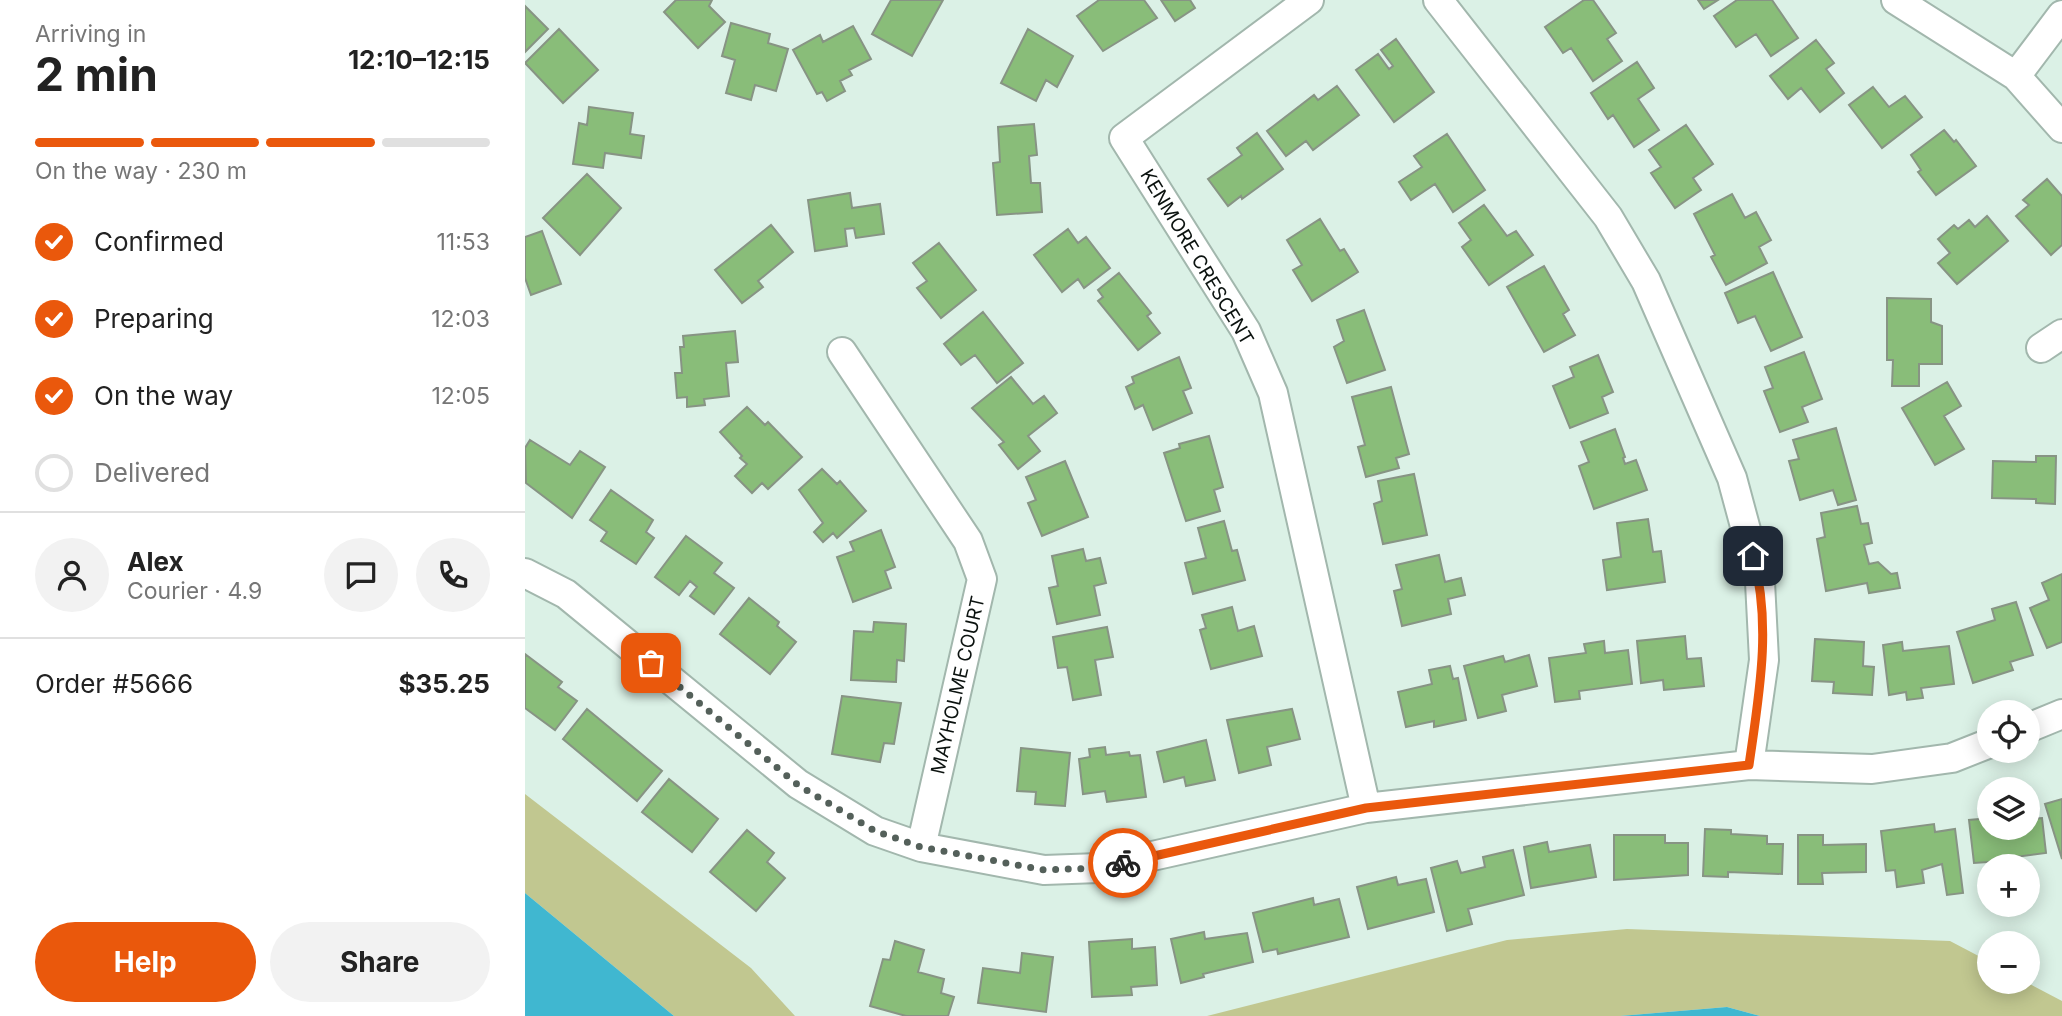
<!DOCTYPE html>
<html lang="en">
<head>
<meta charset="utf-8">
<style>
	body { margin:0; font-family:Inter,sans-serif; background:#f2f2f2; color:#222; height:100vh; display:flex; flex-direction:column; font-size:26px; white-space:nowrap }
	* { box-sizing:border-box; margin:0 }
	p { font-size:23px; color:#767676 }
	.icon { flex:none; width:38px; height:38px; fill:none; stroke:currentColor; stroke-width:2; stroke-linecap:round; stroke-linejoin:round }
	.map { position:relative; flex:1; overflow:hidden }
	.sheet { display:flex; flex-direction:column; background:#fff; width:525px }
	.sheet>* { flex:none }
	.tools { position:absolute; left:1452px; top:700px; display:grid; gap:14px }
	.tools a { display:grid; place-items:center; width:63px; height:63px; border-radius:50%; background:#fff; box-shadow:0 4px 18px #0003; font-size:35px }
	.pin { position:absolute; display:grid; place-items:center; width:60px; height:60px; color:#fff; margin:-30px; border-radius:14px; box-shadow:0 4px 10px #0006 }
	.courier { position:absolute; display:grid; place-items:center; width:70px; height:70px; margin:-35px; border:5px solid #ea580c; border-radius:50%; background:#fff; color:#222; box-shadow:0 2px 9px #0007 }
	.headline em { font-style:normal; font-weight:700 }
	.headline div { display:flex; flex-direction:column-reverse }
	.headline { display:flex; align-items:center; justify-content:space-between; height:119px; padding:0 35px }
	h1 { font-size:46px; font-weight:700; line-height:52px }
	.bar { display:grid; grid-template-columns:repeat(4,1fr); gap:10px 7px; align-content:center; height:84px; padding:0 35px }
	.bar i { height:9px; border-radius:5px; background:#e0e0e0 }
	.bar .active { background:#ea580c }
	.bar p { grid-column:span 4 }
	.line { display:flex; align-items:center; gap:18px; padding:0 35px; border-top:2px solid #e0e0e0 }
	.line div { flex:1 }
	.round { display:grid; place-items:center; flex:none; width:74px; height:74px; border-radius:37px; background:#f2f2f2 }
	ol { padding:0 35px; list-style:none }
	li { display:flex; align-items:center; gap:21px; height:77px }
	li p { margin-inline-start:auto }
	li .icon { padding:7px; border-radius:50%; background:#ea580c; color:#fff; stroke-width:4 }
	li:last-child { color:#767676 }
	li i { width:38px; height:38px; border:4px solid #e0e0e0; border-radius:50% }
	.cta { display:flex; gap:14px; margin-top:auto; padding:14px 35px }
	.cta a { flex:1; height:80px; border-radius:42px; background:#ea580c; color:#fff; font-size:28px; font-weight:700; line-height:80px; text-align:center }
	.cta a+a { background:#f2f2f2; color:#222 }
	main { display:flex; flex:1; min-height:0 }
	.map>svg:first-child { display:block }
</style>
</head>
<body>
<main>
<section class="sheet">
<div class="headline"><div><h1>2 min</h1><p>Arriving in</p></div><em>12:10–12:15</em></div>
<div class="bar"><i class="active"></i><i class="active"></i><i class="active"></i><i></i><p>On the way · 230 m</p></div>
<ol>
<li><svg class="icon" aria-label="check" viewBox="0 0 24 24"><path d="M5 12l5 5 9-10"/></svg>Confirmed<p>11:53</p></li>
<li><svg class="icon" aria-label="check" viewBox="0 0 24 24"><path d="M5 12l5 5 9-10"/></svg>Preparing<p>12:03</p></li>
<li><svg class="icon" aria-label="check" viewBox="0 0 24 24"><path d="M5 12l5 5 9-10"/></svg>On the way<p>12:05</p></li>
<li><i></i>Delivered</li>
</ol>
<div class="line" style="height:126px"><a class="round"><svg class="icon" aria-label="person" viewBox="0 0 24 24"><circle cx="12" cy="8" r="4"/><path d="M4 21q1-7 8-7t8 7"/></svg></a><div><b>Alex</b><p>Courier · 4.9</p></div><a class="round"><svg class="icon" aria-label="chat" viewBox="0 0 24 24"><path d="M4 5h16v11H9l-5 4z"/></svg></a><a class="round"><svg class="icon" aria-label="phone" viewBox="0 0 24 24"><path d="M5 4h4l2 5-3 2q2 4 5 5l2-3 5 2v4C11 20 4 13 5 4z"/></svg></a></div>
<div class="line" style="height:91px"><div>Order #5666</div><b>$35.25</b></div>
<div class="cta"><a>Help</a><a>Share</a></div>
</section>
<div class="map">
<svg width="1537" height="1016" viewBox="0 0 1537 1016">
	<rect width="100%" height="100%" fill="#dbf1e6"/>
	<path fill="#c1c790" d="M0,794l226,174 44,48h-121l-149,-123z
		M1102,929l323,12 40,21v20h36l36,19v15h-302l-33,-9 -107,9h-413l300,-76z"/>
	<path fill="#40b7d0" d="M0,893l149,123h-149z
		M1202,1007l33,9h-140z"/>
	<path fill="#89bd79" stroke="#879484" stroke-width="2" d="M151,0h36l-3,6 16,16 -27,26 -34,-36z
		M366,0h52l-31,56 -40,-22z
		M574,0h45l13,18 -54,33 -26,-35z
		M636,0h29l5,8 -20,13z
		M1059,0h9l23,33 -9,6 15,22 -29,20 -22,-33 -8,5 -18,-26z
		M1173,0h20l-14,9z
		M1212,0h35l26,38 -27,18 -15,-22 -20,13 -22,-31z
		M0,6l23,23 -23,23z
		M206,23l39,11 -2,9 20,6 -12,42 -21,-6 -4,15 -25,-7 9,-33 -13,-4z
		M328,26l18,33 -22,11 3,5 -12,6 5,10 -18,10 -5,-9 -5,2 -24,-44 27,-15 3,7z
		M34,29l39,41 -35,33 -38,-40z
		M503,29l45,27 -16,31 -11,-7 -10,21 -35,-18z
		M871,39l38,53 -40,30 -38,-52 22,-16 11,15 4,-3 -12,-16z
		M1291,40l18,23 -8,6 18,24 -24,19 -19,-24 -13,11 -18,-23z
		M1112,62l17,26 -16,11 21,31 -25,17 -21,-32 -5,4 -17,-26z
		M812,86l22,29 -46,35 -7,-9 -20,15 -19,-25 47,-36 4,5z
		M1348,87l16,20 16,-11 17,21 -40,31 -33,-43z
		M64,107l44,6 -3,21 14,2 -3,22 -36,-5 -2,15 -30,-4 6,-41 8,2z
		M509,124l3,31 -8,1 2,27h9l2,29 -45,3 -4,-52 7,-1 -2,-35z
		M1161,125l27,39 -20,14 8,12 -26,18 -24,-35 10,-6 -12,-17z
		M1419,130l10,12 2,-2 20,26 -40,29 -18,-23 3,-2 -10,-15z
		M732,133l26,36 -41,30 -1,-3 -13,10 -20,-27 34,-24 -5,-7z
		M922,134l38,56 -32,22 -18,-28 -24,16 -12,-18 23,-15 -8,-11z
		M62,174l34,34 -41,47 -37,-37z
		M1522,179l15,17v49l-11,10 -35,-39 13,-11 -6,-5z
		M325,193l2,15 28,-4 4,30 -28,4 -2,-10 -9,1 2,17 -32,5 -7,-51z
		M1207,194l13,24 11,-6 15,28 -12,7 8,16 -41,22 -15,-28 4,-2 -21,-41z
		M959,205l23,31 9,-5 17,24 -44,30 -27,-38 9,-7 -12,-17z
		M1462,216l21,25 -51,43 -19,-21 12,-10 -12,-14 16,-14 4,4 11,-9 6,7z
		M795,219l20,32 4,-2 14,23 -46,29 -19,-31 9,-5 -15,-25z
		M246,225l22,27 -35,29 5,6 -21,16 -27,-33z
		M543,229l10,14 8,-6 24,31 -26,20 -6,-9 -16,13 -28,-37z
		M17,231l19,53 -30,11 -6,-17v-41z
		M414,243l37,47 -35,28 -24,-30 10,-7 -14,-18z
		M1019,266l25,44 -6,4 12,21 -31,17 -37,-65z
		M1248,272l29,65 -31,14 -16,-35 -17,7 -13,-30z
		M594,273l32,40 -4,3 13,17 -22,17 -40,-49 5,-4 -5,-7z
		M1362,298l44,1v23l11,4v38h-23v22h-27l1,-26h-6z
		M839,310l21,60 -38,13 -13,-36 10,-6 -7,-21z
		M458,312l40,51 -26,20 -22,-28 -14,10 -17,-21z
		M210,331l3,31 -12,1 3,33 -25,3 1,6 -18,2v-10l-10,1 -2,-25h7l-2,-26h4l-1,-11z
		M1279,352l18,47 -20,8 6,15 -28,10 -16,-41 9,-3 -8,-21z
		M1073,355l15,37 -11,5 6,16 -38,15 -17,-42 21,-9 -4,-10z
		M654,357l12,31 -8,3 9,22 -39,17 -10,-25 -8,4 -9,-22 8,-4 -2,-6z
		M486,377l22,27 11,-8 13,17 -29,23 12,15 -22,18 -19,-24 5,-3 -32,-34z
		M1422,382l14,24 -17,10 20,33 -29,16 -33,-57z
		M866,387l18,67 -13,4 3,10 -33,9 -8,-30 7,-2 -13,-48z
		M222,407l18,18 3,-3 34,35 -34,32 -6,-6 -10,10 -17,-17 12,-12 -7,-6 2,-2 -22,-24z
		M1311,428l20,72 -18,5 -5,-15 -33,10 -11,-39 10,-2 -6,-19z
		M1090,429l10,28 -2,1 2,6 11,-4 11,30 -53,19 -15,-43 10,-4 -8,-20z
		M684,436l14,51 -9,3 6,21 -34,10 -22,-68 16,-5 -1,-4z
		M5,440l40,25 10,-14 25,16 -33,51 -46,-35 -1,-35z
		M1511,456h20l-1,48 -19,-1v-4l-44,-1 1,-37 43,1z
		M540,461l23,56 -46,19 -14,-33 8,-3 -10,-23z
		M297,469l15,15 3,-3 26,30 -29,27 -4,-5 -10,9 -9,-10 9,-9 -24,-33z
		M889,474l13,61 -44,9 -9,-40 8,-3 -4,-20z
		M86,490l42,30 -7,12 8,6 -18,26 -35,-23 6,-9 -17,-12z
		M1332,506l4,18 7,-1 4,20 -8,2 5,19 9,-2 13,12 6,-1 3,15 -31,5 -2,-10 -41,8 -9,-52 8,-2 -4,-24z
		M1123,519l5,33 8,-1 4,31 -58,8 -4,-30 18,-3 -4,-34z
		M699,521l8,30 5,-1 8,30 -52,14 -8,-31 21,-5 -8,-30z
		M356,530l14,37 -10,4 6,17 -38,14 -16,-45 17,-6 -4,-9z
		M161,536l36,27 -8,10 20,15 -20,26 -24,-18 7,-9 -7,-6 -11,14 -24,-18z
		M558,549l3,12 14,-3 6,25 -12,3 6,29 -43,9 -8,-36 9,-2 -6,-30z
		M914,555l6,27 16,-4 4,17 -17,4 3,15 -49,12 -8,-35 8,-2 -6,-24z
		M1537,574v68l-15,6 -17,-40 19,-8 -7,-17z
		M224,598l30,24 -2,4 19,16 -26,32 -50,-40z
		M1491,602l17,53 -23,7 3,8 -40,13 -16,-51 38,-12 -3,-11z
		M707,607l6,24 16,-5 8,30 -51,13 -11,-39 6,-2 -4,-13z
		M349,622l32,2 -2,37 -7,-1 -1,22 -45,-2 3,-49 19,1z
		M582,627l6,30 -18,3 6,35 -28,5 -6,-33 -9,1 -5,-31z
		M1160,636l2,23 14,-1 3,28 -40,4 -1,-10 -22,3 -4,-42z
		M1290,639l49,3 -1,24 11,1 -2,28 -39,-2 1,-11 -22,-1z
		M1079,641l1,12 23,-3 4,34 -53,7 1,8 -25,3 -6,-44 37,-5 -2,-9z
		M1377,642l1,9 46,-5 5,38 -33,4 2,10 -16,2 -1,-8 -17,3 -6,-50z
		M0,654l37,28 -4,5 19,14 -22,29 -30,-22z
		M1004,655l8,31 -35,9 4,16 -28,7 -14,-52 39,-10 2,6z
		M925,666l3,13 5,-1 8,42 -32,7v-6l-28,6 -8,-35 34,-8 -3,-14z
		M317,696l59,7 -7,41 -10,-1 -4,19 -48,-8z
		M62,709l75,62 -25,30 -74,-62z
		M767,709l8,30 -33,8 4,18 -32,8 -12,-53z
		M681,740l9,40 -29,6 -2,-9 -20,5 -7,-30z
		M580,747l1,8 23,-3 1,4 10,-1 6,42 -39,5 -2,-11 -22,3 -4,-35 11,-2 -1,-8z
		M496,748l49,5 -5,53 -30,-2 1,-12 -19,-1z
		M144,779l49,40 -26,33 -50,-40z
		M1537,799v60l-17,-55z
		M1465,818v10h38v-9l14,-1 4,35 -31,4 1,9h-26l-1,10 -1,-14 -14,1 -5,-43z
		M1409,824l1,8 20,-3 8,64 -16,2 -5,-31 -20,6 2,13 -27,4 -2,-17 -9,1 -5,-40z
		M1180,829l26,1v4l36,2v8h16l-1,30 -54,-2v5l-25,-1z
		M222,830l27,23 -7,9 18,16 -29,33 -46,-39z
		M1089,835h51v8h23v32l-74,5z
		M1273,835h25v10l43,-1v28l-44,1 1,11h-25z
		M1022,842l2,10 41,-7 6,32 -65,11 -7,-41z
		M988,850l11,45 -56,14 4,15 -25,7 -16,-63 26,-7 4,12 24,-6 -2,-10z
		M871,877l2,8 28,-6 8,33 -66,17 -11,-42z
		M788,898l1,7 25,-6 10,38 -71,17 -1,-5 -14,3 -10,-39z
		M679,932l1,7 42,-6 6,29 -50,12 1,3 -23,6 -10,-44z
		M607,939v10l23,-2 2,38 -26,2 1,8 -40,2 -3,-55z
		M370,941l29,9 -6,22 26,7 -3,14 13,4 -6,19h-42l-36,-10 13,-47 7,1z
		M497,953l31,4 -7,55 -68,-9 5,-35 37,5z"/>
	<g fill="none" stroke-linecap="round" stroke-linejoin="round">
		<g stroke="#a2b7ad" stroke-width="32">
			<path id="minor" d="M784,0l-185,138 122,193 27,62 93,415
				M913,0l170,217 38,64 86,197 28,104 4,78 -15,105
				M1371,0l120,76 46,52
				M1491,76l46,-61
				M1516,348l21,-14
				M317,352l126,189 14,38 -61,268
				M0,573l41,21 232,190 77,47 46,16 123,23 55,-2 267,-60 383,-43 123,4 80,-11 38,-15
				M1503,728l34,-14"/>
		</g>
		<use href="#minor" stroke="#fff" stroke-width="28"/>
	</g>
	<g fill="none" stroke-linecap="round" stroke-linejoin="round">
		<path stroke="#54605a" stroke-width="7" stroke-dasharray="0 12.6" d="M126,663l147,122 77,46 46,16 123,23 55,-2 24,-5"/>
		<path stroke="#ea580c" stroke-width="9" d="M598,863l243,-55 383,-43c10,-70 23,-140 4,-209"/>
	</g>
	<g text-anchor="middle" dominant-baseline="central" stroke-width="7" stroke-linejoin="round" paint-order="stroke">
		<g font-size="19" fill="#0b120f" stroke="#fff">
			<text transform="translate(672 257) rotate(59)">KENMORE CRESCENT</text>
			<text transform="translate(433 685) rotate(-77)">MAYHOLME COURT</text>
		</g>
	</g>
</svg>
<div class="tools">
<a><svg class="icon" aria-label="locate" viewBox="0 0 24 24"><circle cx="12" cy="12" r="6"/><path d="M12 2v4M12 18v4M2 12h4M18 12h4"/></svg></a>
<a><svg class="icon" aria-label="layers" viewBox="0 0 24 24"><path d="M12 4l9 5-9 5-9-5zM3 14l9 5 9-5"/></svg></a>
<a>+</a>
<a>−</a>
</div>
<div class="pin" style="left:126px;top:663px;background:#ea580c"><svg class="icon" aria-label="bag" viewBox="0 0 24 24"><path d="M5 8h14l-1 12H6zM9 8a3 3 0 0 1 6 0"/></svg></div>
<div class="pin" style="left:1228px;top:556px;background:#1f2937"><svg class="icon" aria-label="home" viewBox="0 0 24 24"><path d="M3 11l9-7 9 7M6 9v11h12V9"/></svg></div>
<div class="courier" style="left:598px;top:863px"><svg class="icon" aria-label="bike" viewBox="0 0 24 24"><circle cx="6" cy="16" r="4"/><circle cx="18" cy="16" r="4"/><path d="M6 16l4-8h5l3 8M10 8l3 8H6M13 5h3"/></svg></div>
</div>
</main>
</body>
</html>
